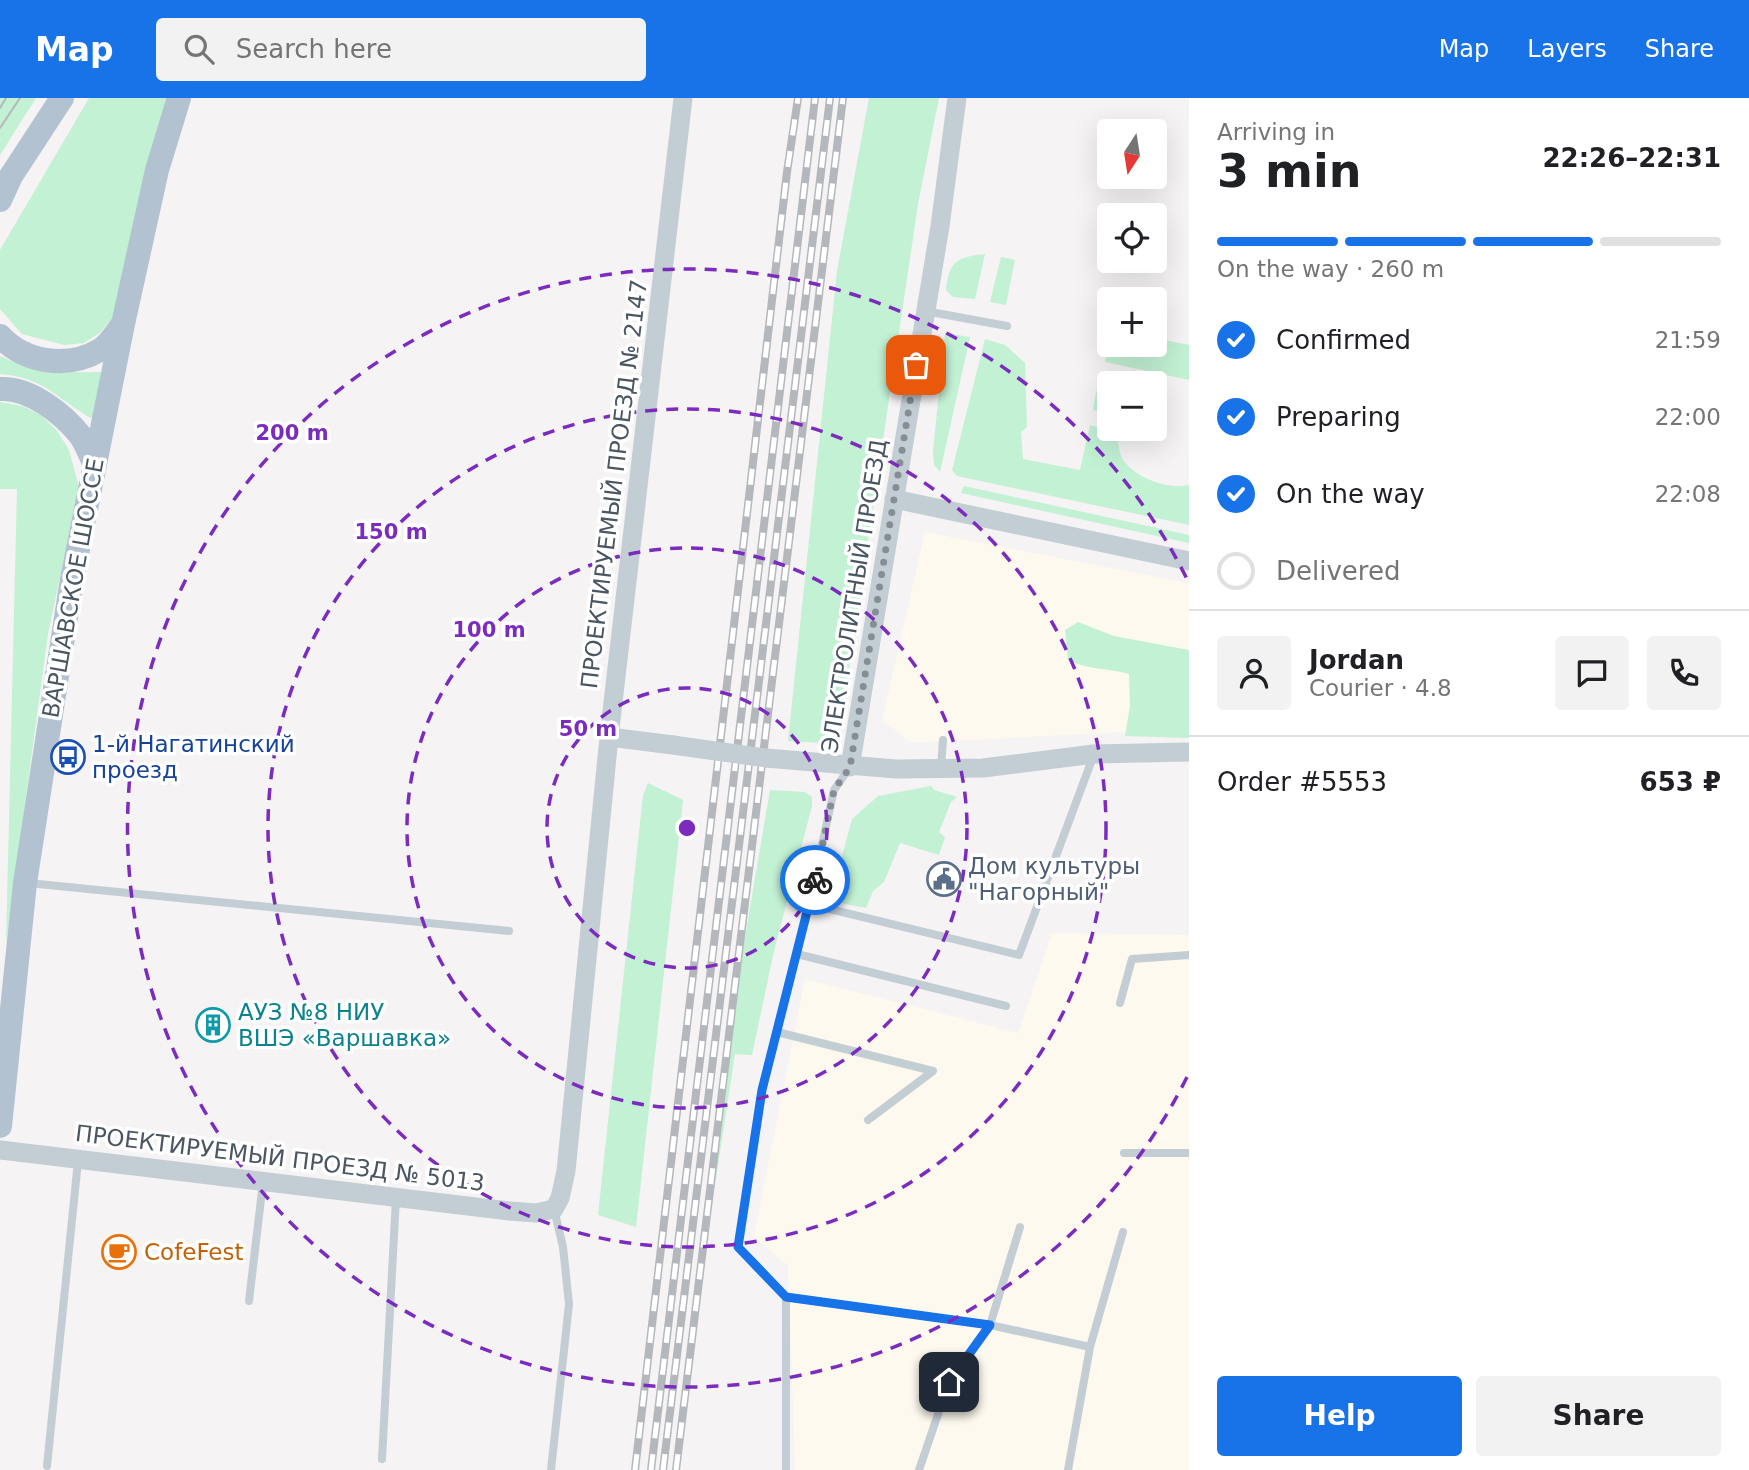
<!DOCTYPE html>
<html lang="en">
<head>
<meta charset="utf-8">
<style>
	body { margin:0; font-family:"DejaVu Sans",sans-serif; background:#f2f2f2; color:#202124; height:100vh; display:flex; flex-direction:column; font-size:26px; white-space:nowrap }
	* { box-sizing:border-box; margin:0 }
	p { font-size:23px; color:#757577 }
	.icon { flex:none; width:38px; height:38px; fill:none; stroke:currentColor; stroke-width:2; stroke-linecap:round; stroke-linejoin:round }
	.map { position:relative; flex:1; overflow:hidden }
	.sheet { display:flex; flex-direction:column; background:#fff; width:560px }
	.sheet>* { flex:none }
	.needle { width:46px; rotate:192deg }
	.tools { position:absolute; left:1097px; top:21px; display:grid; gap:14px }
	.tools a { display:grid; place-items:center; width:70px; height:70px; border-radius:7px; background:#fff; box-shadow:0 7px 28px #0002; font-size:35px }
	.pin { position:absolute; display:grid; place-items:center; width:60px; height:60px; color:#fff; margin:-30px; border-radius:14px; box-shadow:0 4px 10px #0006 }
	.courier { position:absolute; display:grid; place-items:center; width:70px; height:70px; margin:-35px; border:5px solid #1873e9; border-radius:50%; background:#fff; color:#222; box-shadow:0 2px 9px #0007 }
	.summary em { font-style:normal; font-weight:800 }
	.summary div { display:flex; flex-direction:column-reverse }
	.summary { display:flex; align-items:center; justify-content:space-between; height:119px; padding:0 28px }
	h1 { font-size:46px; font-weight:800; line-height:52px }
	.bar { display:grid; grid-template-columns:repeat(4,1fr); gap:10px 7px; align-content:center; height:84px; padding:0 28px }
	.bar i { height:9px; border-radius:5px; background:#e0e0e0 }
	.bar .current { background:#1873e9 }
	.bar p { grid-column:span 4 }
	.line { display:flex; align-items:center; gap:18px; padding:0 28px; border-top:2px solid #e0e0e0 }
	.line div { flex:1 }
	.round { display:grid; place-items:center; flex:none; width:74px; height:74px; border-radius:7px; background:#f2f2f2 }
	ol { padding:0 28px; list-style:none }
	li { display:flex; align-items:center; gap:21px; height:77px }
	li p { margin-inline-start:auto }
	li .icon { padding:7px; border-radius:50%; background:#1873e9; color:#fff; stroke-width:4 }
	li:last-child { color:#757577 }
	li i { width:38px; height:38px; border:4px solid #e0e0e0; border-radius:50% }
	.cta { display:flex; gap:14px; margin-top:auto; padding:14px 28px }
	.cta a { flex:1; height:80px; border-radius:7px; background:#1873e9; color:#fff; font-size:28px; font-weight:800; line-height:80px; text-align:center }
	.cta a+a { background:#f2f2f2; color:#202124 }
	header { display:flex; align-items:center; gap:42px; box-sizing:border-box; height:98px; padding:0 35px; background:#1873e9; color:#fff }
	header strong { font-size:33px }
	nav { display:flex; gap:38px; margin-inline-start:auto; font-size:24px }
	.search { width:490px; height:63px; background:#f2f2f2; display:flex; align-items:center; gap:18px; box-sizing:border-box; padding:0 24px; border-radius:7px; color:#757577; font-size:26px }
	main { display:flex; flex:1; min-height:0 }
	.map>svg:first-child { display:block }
</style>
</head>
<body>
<header>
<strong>Map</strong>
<div class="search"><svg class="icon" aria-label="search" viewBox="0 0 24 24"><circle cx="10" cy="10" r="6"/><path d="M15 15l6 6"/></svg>Search here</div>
<nav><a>Map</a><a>Layers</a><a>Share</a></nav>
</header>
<main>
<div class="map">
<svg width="1189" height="1372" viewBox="0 0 1189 1372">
	<rect width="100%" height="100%" fill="#f5f3f3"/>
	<path fill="#fdf9ee" d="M925,434l264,51v150l-46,-2 -232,12 -29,-23z
		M1052,835l137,2v535h-394l-7,-204 -34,-30 51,-257 213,54z"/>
	<path fill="#c2f1d4" d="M0,0h36l-36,57z
		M89,0h85l-59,216 -14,18 -17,11 -20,2 -42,-11 -22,-25v-59z
		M869,0h70l-21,106 -80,540 -50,-3 49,-470z
		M985,156l-10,45 -22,-2 -7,-7c3,-28 10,-33 39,-36z
		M1001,159l14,3 -9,45 -16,-3z
		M945,235l25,4 -30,135 -6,-7 -1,-14z
		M1155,240l34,7v35l-84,-18 4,-22 1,5h45z
		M985,241l20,6 20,18 2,64 -6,5 2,27 57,11 10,-45 27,7c1,9 2,21 6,28 13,18 45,30 66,25v40l-232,-49 -5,-6z
		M0,258c33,16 64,17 100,16l4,4 -8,38 -5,4c-34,-19 -47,-41 -91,-44z
		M1099,278l34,7h-23l-1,32 -16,-5z
		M0,304l22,4 19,9 16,16 12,19 10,37 -31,147 -42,310 11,-455h-17z
		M964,388l225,49v8l-228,-50z
		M1078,524l36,14 75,14v88l-64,-2 5,-30 -1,-32c-21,-6 -42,-4 -61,-14l-3,-30z
		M648,685l35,17 -47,427 -38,-12 45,-420z
		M931,688l3,4 23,7 -6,5 -12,30 6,5 -6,18 -39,-12 -16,39 -11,9 -7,17 -36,-7 22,-82 26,-23z
		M770,692l35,2 7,5v9l-38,145 -22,104 -17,-1 -25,164 33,-269z"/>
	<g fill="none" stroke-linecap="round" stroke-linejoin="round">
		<path stroke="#c3cdd4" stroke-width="8" d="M925,213l82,15
			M850,669l-16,23 -25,114 -47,186 -24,157 48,50 204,28 100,22 33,-115
			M941,670l2,-28
			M28,785l481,48
			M809,806l210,51 74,-198
			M797,856l209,52
			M1120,905l12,-44 57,-4
			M777,934l156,39 -65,49
			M1124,1055h65
			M786,1199v173
			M249,1203l14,-119
			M382,1361l14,-261
			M47,1368l31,-305
			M551,1372l18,-166 -6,-57 -9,-38
			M919,1372l30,-88 41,-57 30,-98
			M1068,1372l22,-123"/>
		<path stroke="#c3cdd4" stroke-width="19" d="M894,401l295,62
			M609,639l64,8
			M766,660l130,11 87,-1 111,-14 95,-2
			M850,669l90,-541 17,-128
			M0,1052l510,61 26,2 18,-4 6,-11 6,-27 43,-434 74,-639"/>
		<path stroke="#b2c2d1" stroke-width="24" d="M0,102l11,-24 51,-78
			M0,238c25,27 68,33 100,14 9,-5 16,-17 22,-25
			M0,291c29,-2 62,24 80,46 6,8 10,20 15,30
			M0,1028l25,-243 47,-304 51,-255 34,-154 22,-72"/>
		<path stroke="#b4b8bd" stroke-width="2" d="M0,10l6,-10
			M0,30l20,-30"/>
		<g stroke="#b4b8bd" stroke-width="8">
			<path id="rail" d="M635,1372l152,-1298 11,-74
				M651,1372l164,-1372
				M663,1372l167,-1372
				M676,1372l167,-1372"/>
		</g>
		<use href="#rail" stroke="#fff" stroke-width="5" stroke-dasharray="16" stroke-linecap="butt"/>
		<path stroke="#c3cdd4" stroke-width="19" d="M673,647l93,13"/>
	</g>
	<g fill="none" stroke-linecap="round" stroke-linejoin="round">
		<path stroke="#868d94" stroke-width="7" stroke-dasharray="0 12.6" d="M815,782l19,-90 16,-23 66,-402"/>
		<path stroke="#1873e9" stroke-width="9" d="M815,782l-53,210 -24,157 48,50 204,28 -41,57"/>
	</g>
	<g fill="none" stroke="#7b2cbf" stroke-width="3.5" stroke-dasharray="12 9">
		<circle cx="687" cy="730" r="140"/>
		<circle cx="687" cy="730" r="280"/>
		<circle cx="687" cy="730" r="419"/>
		<path d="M1187 979A559 559 0 1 1 1187 481"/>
	</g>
	<defs>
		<g id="bus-ring" transform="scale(1.75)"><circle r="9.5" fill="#fff" stroke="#1a4fb4" stroke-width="1.5"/><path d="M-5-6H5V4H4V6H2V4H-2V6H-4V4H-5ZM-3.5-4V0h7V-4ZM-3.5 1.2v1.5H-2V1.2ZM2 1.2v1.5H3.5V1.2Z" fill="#1a4fb4"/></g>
		<g id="civic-ring" transform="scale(1.75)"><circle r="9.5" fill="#fff" stroke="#5c6f8a" stroke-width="1.5"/><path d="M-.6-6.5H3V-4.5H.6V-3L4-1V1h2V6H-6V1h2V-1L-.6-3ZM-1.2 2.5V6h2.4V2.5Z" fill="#5c6f8a"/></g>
		<g id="building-ring" transform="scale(1.75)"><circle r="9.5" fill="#fff" stroke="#0f9aa8" stroke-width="1.5"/><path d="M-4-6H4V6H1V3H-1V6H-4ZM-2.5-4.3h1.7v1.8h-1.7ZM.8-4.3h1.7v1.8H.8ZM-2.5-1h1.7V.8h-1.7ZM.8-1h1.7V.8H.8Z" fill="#0f9aa8"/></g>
		<g id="cafe-ring" transform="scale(1.75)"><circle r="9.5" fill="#fff" stroke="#e8710a" stroke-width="1.5"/><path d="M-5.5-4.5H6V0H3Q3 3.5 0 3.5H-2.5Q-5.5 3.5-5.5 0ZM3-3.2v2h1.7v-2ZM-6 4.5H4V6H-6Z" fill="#e8710a"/></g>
	</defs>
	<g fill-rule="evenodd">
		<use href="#bus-ring" x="68" y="659"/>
		<use href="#civic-ring" x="944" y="781"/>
		<use href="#building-ring" x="213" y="927"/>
		<use href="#cafe-ring" x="119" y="1154"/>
	</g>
	<g text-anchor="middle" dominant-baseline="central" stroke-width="7" stroke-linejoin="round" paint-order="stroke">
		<g font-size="23" fill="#4a5661" stroke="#fff">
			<text transform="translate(614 386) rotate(-83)">ПРОЕКТИРУЕМЫЙ ПРОЕЗД № 2147</text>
			<text transform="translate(73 490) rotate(-80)">ВАРШАВСКОЕ ШОССЕ</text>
			<text transform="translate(854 498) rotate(-81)">ЭЛЕКТРОЛИТНЫЙ ПРОЕЗД</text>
			<text transform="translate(280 1060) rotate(7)">ПРОЕКТИРУЕМЫЙ ПРОЕЗД № 5013</text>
		</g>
		<g font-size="23" fill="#164399" stroke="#fff" text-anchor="start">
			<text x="92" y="646">1-й Нагатинский<tspan x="92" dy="26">проезд</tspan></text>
		</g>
		<g font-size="23" fill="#4e5e75" stroke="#fff" text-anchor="start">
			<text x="968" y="768">Дом культуры<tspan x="968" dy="26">"Нагорный"</tspan></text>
		</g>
		<g font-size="23" fill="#0d838f" stroke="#fff" text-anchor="start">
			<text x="238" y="914">АУЗ №8 НИУ<tspan x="238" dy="26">ВШЭ «Варшавка»</tspan></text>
		</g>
		<g font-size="23" fill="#c56008" stroke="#fff" text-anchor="start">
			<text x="144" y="1154">CofeFest</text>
		</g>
	</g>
	<circle cx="687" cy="730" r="10" fill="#7b2cbf" stroke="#fff" stroke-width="3.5"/>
	<g font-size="21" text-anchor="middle" font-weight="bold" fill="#7b2cbf" stroke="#fff" stroke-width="7" stroke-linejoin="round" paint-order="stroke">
		<text x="292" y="342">200 m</text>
		<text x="391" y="441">150 m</text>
		<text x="489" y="539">100 m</text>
		<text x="588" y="638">50 m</text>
	</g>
</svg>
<div class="tools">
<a><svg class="needle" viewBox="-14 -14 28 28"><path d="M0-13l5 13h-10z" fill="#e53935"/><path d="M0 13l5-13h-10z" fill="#757577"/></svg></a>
<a><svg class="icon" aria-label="locate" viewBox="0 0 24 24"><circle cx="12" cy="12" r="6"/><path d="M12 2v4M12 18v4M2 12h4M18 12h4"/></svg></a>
<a>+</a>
<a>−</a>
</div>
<div class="pin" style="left:916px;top:267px;background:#ea580c"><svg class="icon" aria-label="bag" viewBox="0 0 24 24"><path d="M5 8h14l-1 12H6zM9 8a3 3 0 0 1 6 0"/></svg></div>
<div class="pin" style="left:949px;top:1284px;background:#1f2937"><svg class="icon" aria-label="home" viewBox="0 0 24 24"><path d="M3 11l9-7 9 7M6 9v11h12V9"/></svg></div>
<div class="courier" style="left:815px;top:782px"><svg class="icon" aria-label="bike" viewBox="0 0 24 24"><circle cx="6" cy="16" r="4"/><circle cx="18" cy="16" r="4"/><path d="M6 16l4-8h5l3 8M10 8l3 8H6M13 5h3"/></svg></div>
</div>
<section class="sheet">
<div class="summary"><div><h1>3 min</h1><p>Arriving in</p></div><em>22:26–22:31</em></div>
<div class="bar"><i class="current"></i><i class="current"></i><i class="current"></i><i></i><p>On the way · 260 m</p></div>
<ol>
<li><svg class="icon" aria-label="check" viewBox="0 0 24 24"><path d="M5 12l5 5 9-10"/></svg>Confirmed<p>21:59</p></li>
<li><svg class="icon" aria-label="check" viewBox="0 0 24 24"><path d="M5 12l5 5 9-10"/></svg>Preparing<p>22:00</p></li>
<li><svg class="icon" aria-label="check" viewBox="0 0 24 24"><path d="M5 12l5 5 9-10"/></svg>On the way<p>22:08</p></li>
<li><i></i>Delivered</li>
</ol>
<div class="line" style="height:126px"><a class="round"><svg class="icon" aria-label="person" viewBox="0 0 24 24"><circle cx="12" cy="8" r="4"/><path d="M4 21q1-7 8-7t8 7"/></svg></a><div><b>Jordan</b><p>Courier · 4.8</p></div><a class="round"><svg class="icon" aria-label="chat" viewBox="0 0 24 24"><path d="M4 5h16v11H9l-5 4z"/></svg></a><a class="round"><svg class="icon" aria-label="phone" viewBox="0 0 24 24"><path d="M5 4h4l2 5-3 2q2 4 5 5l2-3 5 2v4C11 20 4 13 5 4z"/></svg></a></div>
<div class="line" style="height:91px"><div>Order #5553</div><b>653 ₽</b></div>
<div class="cta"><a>Help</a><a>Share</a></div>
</section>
</main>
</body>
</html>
